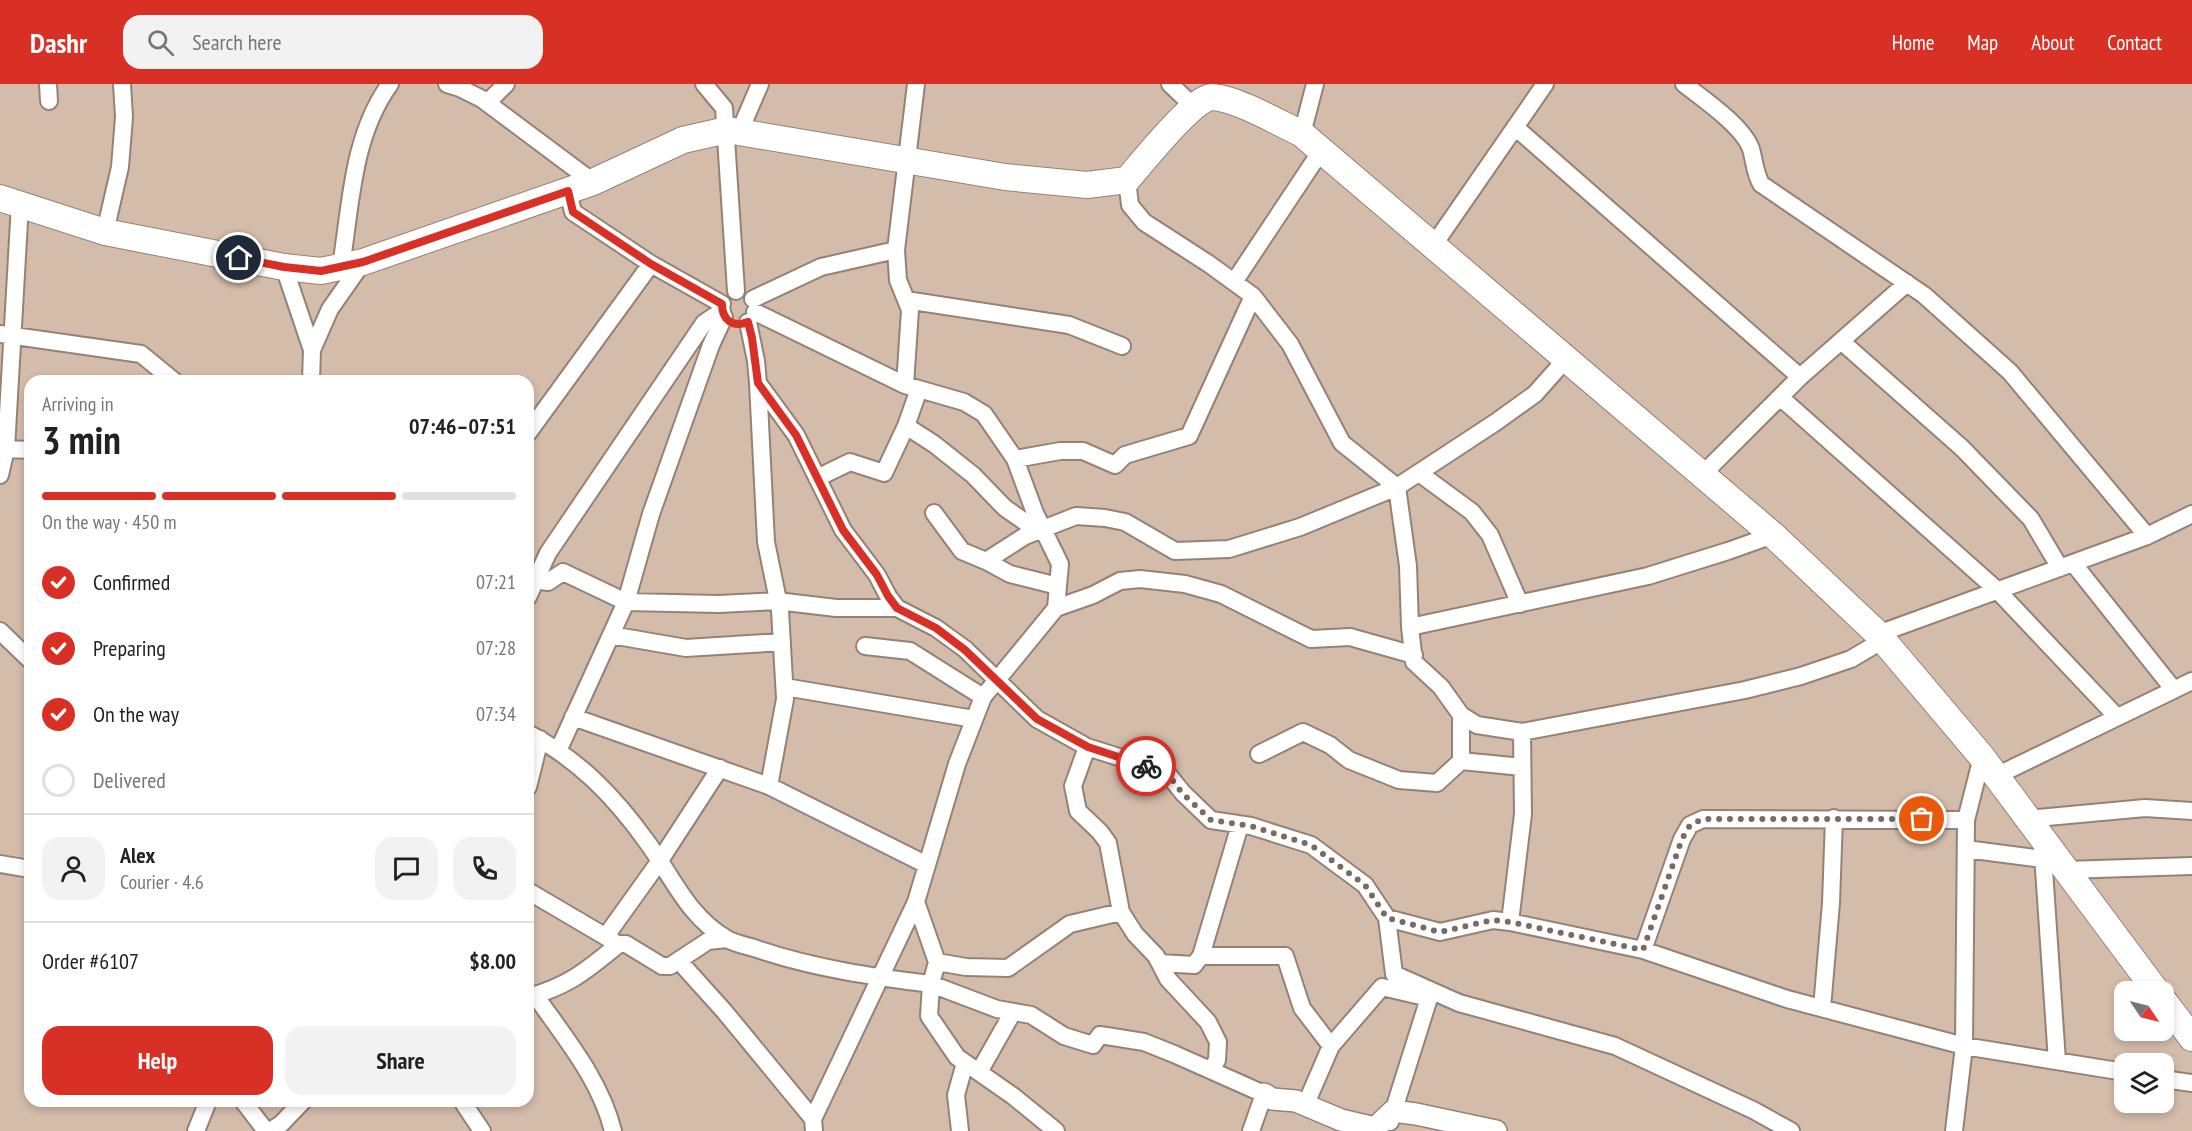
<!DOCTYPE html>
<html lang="en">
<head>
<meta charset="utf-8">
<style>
	body { margin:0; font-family:"PT Sans Narrow",sans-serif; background:#f2f2f2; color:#222; height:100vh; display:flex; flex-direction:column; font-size:22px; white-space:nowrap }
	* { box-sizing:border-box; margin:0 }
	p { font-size:20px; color:#767676 }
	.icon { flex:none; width:33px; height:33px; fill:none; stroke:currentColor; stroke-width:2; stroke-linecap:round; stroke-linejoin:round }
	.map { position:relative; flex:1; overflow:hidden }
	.side { position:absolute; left:24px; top:291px; width:510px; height:732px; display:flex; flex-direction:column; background:#fff; border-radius:18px; box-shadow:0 3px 9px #0003 }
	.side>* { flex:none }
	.needle { width:39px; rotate:125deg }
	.fabs { position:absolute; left:2114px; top:897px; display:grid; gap:12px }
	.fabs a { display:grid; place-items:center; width:60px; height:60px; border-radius:12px; background:#fff; box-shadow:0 3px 9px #0003; font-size:30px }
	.pin { position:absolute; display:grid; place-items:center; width:51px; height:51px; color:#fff; margin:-26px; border:3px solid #fff; border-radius:50%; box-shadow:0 2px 6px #0007 }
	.courier { position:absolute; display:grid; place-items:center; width:60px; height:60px; margin:-30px; border:4px solid #d93025; border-radius:50%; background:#fff; color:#222; box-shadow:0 2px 8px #0007 }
	.summary em { font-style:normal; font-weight:700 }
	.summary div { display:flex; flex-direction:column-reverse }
	.summary { display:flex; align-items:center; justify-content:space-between; height:102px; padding:0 18px }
	h1 { font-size:39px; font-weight:700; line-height:45px }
	.bar { display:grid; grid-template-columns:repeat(4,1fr); gap:9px 6px; align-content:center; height:72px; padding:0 18px }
	.bar i { height:8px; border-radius:4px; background:#e0e0e0 }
	.bar .active { background:#d93025 }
	.bar p { grid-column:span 4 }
	.line { display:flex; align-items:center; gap:15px; padding:0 18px; border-top:2px solid #e0e0e0 }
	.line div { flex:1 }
	.round { display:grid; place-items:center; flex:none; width:63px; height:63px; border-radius:18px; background:#f2f2f2 }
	ol { padding:0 18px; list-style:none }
	li { display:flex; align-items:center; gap:18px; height:66px }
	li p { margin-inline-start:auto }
	li .icon { padding:6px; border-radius:50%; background:#d93025; color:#fff; stroke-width:4 }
	li:last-child { color:#767676 }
	li i { width:33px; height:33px; border:3px solid #e0e0e0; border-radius:50% }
	.action { display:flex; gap:12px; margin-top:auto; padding:12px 18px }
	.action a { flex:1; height:69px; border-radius:18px; background:#d93025; color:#fff; font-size:24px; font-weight:700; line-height:69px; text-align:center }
	.action a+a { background:#f2f2f2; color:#222 }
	header { display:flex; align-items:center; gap:36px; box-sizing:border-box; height:84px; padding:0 30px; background:#d93025; color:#fff }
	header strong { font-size:28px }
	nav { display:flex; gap:33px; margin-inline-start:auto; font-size:21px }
	.search { width:420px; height:54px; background:#f2f2f2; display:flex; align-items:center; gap:15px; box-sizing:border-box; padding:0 21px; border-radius:18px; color:#767676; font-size:22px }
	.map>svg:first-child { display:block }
</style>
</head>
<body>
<header>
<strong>Dashr</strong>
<div class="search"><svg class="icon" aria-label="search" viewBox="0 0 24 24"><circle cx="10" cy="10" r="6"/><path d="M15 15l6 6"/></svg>Search here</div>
<nav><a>Home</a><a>Map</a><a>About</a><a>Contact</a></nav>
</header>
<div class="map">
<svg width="2192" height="1047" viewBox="0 0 2192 1047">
	<rect width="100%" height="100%" fill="#efdacb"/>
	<path fill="#d4bcab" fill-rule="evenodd" d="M0,0h2192v1047h-2192zM30,297h498v720h-498zM2124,908h39v38h-39zM2124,980h39v38h-39z"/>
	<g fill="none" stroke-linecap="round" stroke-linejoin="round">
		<g stroke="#958274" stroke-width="20">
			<path id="minor" d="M48,0l1,17
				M447,0l13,4 22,11 111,83
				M704,0l20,24 12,183
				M1170,0l23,22
				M1684,0c19,15 59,42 67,65 4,14 3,21 10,35l163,111 86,77 137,164
				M487,19l19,-19
				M1515,43l285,250
				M739,49l21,-49
				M1302,50l13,-50
				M1127,96l3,25 14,17 65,42 44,32 37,48 52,99 55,44 99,-65 39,-28 31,-35
				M568,107l5,21 78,52 71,40
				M105,148l15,-65 4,-50 -2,-33
				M1433,162l112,-162
				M341,182c10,-61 11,-130 49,-182
				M284,183l28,83 -1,31
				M1234,198l87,-131
				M753,215l68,-32 75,-17
				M906,216l163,25 53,21
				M755,228l150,73 59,17 20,12 31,45 20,54 25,51 -4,44
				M724,233l-13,28 -60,169 -25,88 93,2 58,-3 59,7h61l39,20 29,21 72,70 50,28 79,25 17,21 28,27 40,6 60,19 54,40 22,33 7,56 65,29 156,43 138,64 38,21
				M748,238l8,39 2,22 38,52 47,95 34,45 11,21 9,12
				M0,250l141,20 33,27
				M1841,257l121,107 69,71 29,49
				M312,266l18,-41 33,-47
				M758,299l8,159 14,68 5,89 -16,87
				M905,301l5,-75 -12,-30 -2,-30 20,-166
				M1780,313l217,193 120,127
				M906,342l28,18 39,31 32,33 33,23
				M528,349l123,-169
				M6,365l24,1
				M1015,375l45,-8h23l32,14 10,-10 64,-19 64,-140
				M1419,389l53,39 18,23 30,69
				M1703,390l97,-97 107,-94
				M0,391l6,-26 14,-245
				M817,394l33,-16 34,11 22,-47 13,-37
				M934,429l28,38 24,10 24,13 48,12
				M986,477l39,-25 51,-20 29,2 20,4 50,29 54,-2 71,-22 97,-40 11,79 2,61 4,35 27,25 20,28 16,10 45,7 223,-42 56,-14 50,-17 32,-19
				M2073,479l101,127
				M535,496l13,2 15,-10 63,30 -68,149
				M528,513l20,-44 156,-230 18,-12
				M1410,543l238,-51 80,-25 45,-16
				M0,547l30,29
				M1878,550l269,-98 45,-22
				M611,551l75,13 96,-6
				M865,562l45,5 73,46
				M785,603l189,32
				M573,633l196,69 158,79
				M528,649c50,26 86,63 119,109 25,34 41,75 80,97 9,5 21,7 30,10 56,19 116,28 174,35l-2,32 28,41 56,39 43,35
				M1087,663l-14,39 5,25 22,21 8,11 13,69 14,22 21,22 12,23 40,43 10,20 -1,18 -6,10
				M1259,670l44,-22 27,13 19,15 50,20 38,3 24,-22v-46
				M1461,677l61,6
				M1996,692l196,-95
				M528,703l12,-48
				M2027,735l118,-11 47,3
				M2042,756l15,221
				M1966,765l77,10
				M0,780l30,5
				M2065,786l127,-4
				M528,807l85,50
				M916,818l21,60 -6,22 66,25 34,6 33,21 29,9 7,-10 44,7 30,12 90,40 -13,37
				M1387,834l53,14 53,-12 17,2 133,28 144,49 177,47 160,26
				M1510,838l13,-108 -1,-82
				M606,852l53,-74 61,-94
				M1643,866l39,-111 8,-14 13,-6 263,1
				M1201,872l39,-131
				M679,877l45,50 89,108
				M937,878l29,5 42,1 62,-44 51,-12
				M1160,879l34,2 7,-9h84l17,52 29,38
				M535,911c30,43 65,84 78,136
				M528,913c41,-11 59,-27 91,-53h7l36,22h8l38,-25 19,-2
				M1822,924l9,-105 3,-85
				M979,988l34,-60
				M2163,995l29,4
				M243,1017l23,30
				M462,1017l20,30
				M1305,1022l26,-60 51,-59 47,11
				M1390,1038l39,-124 4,-6
				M196,1047l12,-30
				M270,1047l11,-7 22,-23
				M814,1047l-1,-12 103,-217 41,-138 26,-67 73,-89 37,-13 27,-14 20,-2 45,5 36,10 90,45 39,-2 64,18
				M960,1047l-4,-36 9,-32
				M1954,1047l10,-85 2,-226 16,-63"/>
		</g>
		<g stroke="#958274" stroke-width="24">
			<path id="tertiary" d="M1264,1010l8,5 24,2 45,19 34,8 18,-17 23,3 80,17"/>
		</g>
		<g stroke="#958274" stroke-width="28">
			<path id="primary" d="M0,114l105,34 179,35 37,4 42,-9 230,-80 90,-42 44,-10 278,47 82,8 40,-5c14,-16 68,-84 85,-83 24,1 67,26 90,37l471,401 105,99 104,123 175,235
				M2163,916l29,38"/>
		</g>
		<use href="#minor" stroke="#fff" stroke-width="16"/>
		<use href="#tertiary" stroke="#fff" stroke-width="21"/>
		<use href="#primary" stroke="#fff" stroke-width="26"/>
	</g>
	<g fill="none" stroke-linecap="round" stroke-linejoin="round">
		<path stroke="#776b62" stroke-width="6" stroke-dasharray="0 10.8" d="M1146,682l20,6 17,22 28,26 40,6 60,19 54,40 22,33 53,14 53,-12 17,2 133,28 39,-111 8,-14 13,-6h219"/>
		<path stroke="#d93025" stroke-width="8" d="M239,174l45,9 37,4 42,-9 205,-71 5,21 78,52 71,40c0,16 11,24 26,18l4,16 6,45 38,52 47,95 34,45 11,21 9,12 39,20 29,22 72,69 51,28 58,19"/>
	</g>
</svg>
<div class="fabs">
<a><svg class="needle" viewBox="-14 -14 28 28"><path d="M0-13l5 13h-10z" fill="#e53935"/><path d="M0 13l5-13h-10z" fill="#767676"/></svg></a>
<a><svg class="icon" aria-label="layers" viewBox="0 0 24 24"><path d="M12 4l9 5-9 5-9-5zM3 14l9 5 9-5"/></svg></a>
</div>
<div class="pin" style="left:1922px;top:735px;background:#ea580c"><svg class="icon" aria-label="bag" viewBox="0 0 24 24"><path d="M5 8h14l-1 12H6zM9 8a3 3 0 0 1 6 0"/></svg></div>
<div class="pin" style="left:239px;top:174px;background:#1f2937"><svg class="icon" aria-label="home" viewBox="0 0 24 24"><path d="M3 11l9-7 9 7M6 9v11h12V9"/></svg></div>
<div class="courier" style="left:1146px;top:682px"><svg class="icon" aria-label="bike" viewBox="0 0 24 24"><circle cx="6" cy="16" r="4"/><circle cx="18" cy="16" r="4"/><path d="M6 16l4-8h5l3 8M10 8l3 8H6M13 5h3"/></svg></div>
<section class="side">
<div class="summary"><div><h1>3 min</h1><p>Arriving in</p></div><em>07:46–07:51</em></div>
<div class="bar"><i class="active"></i><i class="active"></i><i class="active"></i><i></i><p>On the way · 450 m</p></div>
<ol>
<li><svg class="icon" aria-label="check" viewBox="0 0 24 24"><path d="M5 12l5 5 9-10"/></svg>Confirmed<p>07:21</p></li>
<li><svg class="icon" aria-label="check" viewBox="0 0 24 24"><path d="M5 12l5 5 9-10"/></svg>Preparing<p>07:28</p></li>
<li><svg class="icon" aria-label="check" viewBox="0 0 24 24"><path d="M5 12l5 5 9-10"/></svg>On the way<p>07:34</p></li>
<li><i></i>Delivered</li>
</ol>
<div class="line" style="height:108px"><a class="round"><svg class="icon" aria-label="person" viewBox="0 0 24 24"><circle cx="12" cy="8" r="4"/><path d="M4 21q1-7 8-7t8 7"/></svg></a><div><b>Alex</b><p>Courier · 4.6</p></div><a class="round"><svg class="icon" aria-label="chat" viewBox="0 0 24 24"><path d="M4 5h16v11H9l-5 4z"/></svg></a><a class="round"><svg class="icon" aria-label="phone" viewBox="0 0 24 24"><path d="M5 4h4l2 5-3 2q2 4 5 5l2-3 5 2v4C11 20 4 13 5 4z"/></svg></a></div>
<div class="line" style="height:78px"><div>Order #6107</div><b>$8.00</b></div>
<div class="action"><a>Help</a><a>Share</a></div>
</section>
</div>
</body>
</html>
